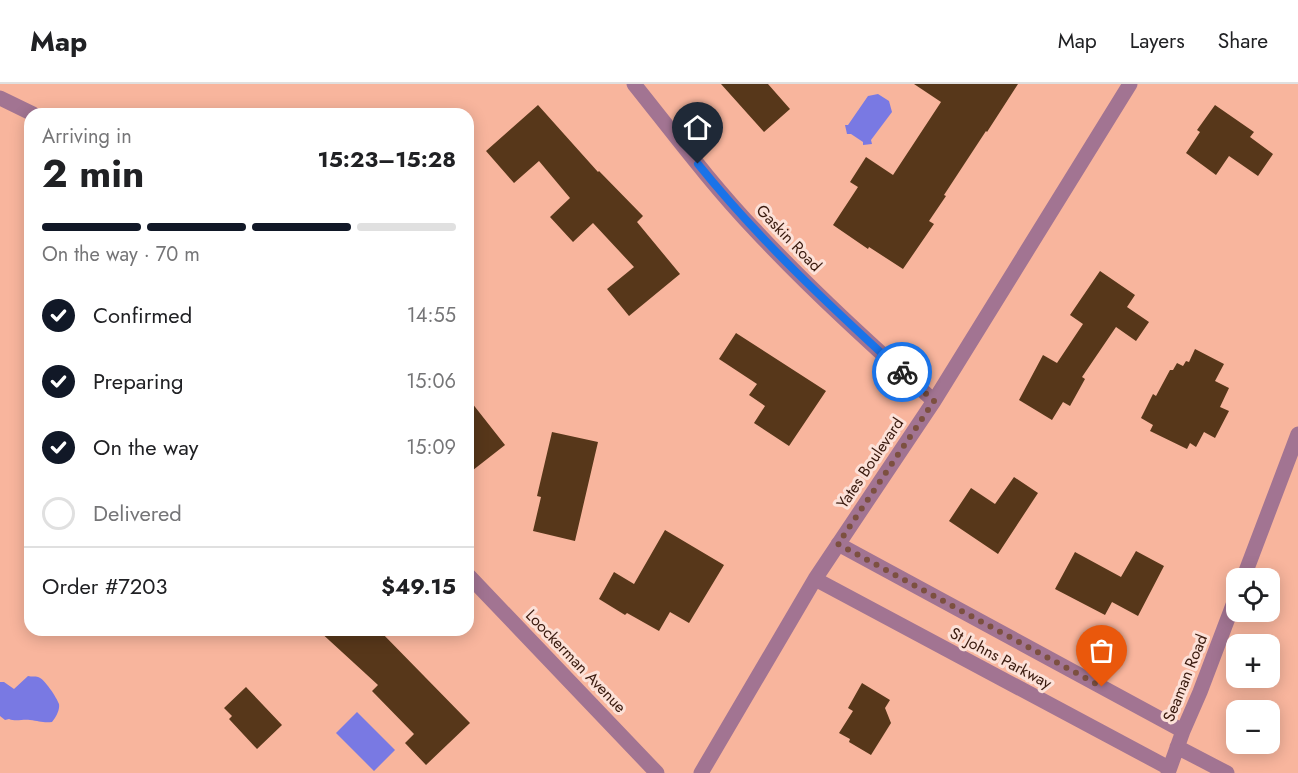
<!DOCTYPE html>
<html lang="en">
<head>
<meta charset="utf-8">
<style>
	body { margin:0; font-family:Jost,sans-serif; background:#f2f2f2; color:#202124; height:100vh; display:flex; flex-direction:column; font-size:22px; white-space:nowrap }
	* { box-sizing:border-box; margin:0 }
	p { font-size:20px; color:#757577 }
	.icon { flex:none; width:33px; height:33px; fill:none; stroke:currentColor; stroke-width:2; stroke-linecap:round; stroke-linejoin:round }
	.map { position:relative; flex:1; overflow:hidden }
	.details { position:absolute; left:24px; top:24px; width:450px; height:528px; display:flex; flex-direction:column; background:#fff; border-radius:18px; box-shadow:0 3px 15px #0003 }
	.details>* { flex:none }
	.fabs { position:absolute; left:1226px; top:484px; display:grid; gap:12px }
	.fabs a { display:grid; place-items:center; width:54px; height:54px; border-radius:12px; background:#fff; box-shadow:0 3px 15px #0003; font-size:30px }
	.pin { position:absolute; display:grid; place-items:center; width:51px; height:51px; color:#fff; margin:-62px -26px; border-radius:50% 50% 50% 0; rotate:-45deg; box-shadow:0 0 6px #0007 }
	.pin .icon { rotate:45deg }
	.courier { position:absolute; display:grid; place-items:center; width:60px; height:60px; margin:-30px; border:4px solid #1a73e8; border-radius:50%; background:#fff; color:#222; box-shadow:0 2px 8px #0007 }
	.summary em { font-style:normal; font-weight:700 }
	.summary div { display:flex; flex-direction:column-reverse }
	.summary { display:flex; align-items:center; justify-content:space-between; height:102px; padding:0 18px }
	h1 { font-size:39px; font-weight:700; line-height:45px }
	.bar { display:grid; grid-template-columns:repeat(4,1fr); gap:9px 6px; align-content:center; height:72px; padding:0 18px }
	.bar i { height:8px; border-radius:4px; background:#e0e0e0 }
	.bar .on { background:#111827 }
	.bar p { grid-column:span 4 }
	.line { display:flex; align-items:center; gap:15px; padding:0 18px; border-top:2px solid #e0e0e0 }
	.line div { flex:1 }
	ol { padding:0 18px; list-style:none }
	li { display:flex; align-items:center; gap:18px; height:66px }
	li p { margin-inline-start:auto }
	li .icon { padding:6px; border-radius:50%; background:#111827; color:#fff; stroke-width:4 }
	li:last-child { color:#757577 }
	li i { width:33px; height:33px; border:3px solid #e0e0e0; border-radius:50% }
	header { display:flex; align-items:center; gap:36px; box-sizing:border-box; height:84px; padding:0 30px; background:#fff; border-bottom:2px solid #e0e0e0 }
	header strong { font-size:28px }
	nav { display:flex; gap:33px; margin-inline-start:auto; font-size:21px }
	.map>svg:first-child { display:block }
</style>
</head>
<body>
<header>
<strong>Map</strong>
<nav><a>Map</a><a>Layers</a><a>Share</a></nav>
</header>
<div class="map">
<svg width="1298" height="689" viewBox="0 0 1298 689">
	<rect width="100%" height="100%" fill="#f8b59d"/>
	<path fill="#7979e3" d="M878,10l11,7 3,11 -21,28 1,4 -9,1v-3l-12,-8h-4l-2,-9h3l20,-29z
		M28,592c4,1 7,0 10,1 6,1 19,21 21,27 1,6 -3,13 -7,18 -9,1 -13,-1 -22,-2 -8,-1 -14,2 -21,-1l-4,1 -5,-4v-34h4l10,7z
		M357,628l38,38 -21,21 -38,-38z"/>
	<path fill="#57371a" d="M721,0h47l22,25 -26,23z
		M914,0h104l-31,48 -1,-1 -42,64 2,1 -17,25 5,3 -31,45 -34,-22 -1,2 -35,-24 25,-38 -8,-5 16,-25 27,18 48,-73z
		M538,21l60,67 1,-1 44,45 -6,6 43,52 -51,42 -22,-27 27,-22 -41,-44 -20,19 -23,-25 20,-19 -31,-37 -25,22 -28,-32z
		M1215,21l39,27 -4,5 23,17 -15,22 -29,-20 -13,19 -30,-22 14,-21 -3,-2z
		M1100,187l35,24 -8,12 22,15 -13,19 -20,-14 -34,50 3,2 -15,27 -7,-4 -11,18 -33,-20 24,-45 14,8 26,-39 -13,-9z
		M736,249l90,58 -37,55 -35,-23 11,-17 -16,-11 8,-11 -38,-25z
		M1195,265l29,15 -9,17 14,7 -9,19 9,4 -14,27 -11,-6 -8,15 -6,-4 -3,6 -37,-18 3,-6 -12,-7 12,-24 3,2 14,-26h3l4,-7 6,3 3,-5 3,1z
		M468,314l37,47 -37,29z
		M552,348l46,10 -23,99 -42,-10 8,-34 -4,-1z
		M1014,393l24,16 -40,61 -49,-33 22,-33 24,16z
		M665,446l59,35 -35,58 -19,-11 -11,19 -32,-18 -2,2 -26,-16 15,-27 20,12z
		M1136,467l28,15 -26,50 -26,-14 -7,13 -50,-26 20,-37 46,25z
		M318,546h61l91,93 -44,42 -21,-22 9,-9 -42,-43 6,-6z
		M862,599l28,17 -5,8 6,15 -20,32 -22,-13 1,-3 -11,-6 14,-22 -5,-3z
		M246,603l36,38 -25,24 -28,-30 3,-3 -8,-8z"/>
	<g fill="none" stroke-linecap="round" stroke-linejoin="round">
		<path stroke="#a27492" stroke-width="15" d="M634,0c40,50 78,101 122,147 56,60 117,115 178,170
			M0,14l33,16
			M838,460l345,187
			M468,491l189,198
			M815,495l354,189
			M1243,495l55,-145
			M1177,663l50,26
			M701,689l114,-194 119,-178 196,-317
			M1168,689l15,-42 17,-39 36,-95"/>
	</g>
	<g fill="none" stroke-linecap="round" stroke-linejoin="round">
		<path stroke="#7c5040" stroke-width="6" stroke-dasharray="0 10.8" d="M902,288l32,29 -96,143 264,143"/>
		<path stroke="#1a73e8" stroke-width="8" d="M698,80c61,76 132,142 204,208"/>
	</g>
	<g text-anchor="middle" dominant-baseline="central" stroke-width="6" stroke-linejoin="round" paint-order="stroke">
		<g font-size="16" fill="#391a0e" stroke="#fce1d8">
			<text transform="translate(789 154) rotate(46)">Gaskin Road</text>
			<text transform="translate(870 379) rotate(-56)">Yates Boulevard</text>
			<text transform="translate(1001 574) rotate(28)">St Johns Parkway</text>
			<text transform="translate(576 577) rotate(46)">Loockerman Avenue</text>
			<text transform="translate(1185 594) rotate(-68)">Seaman Road</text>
		</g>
	</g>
</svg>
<div class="fabs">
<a><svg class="icon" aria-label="locate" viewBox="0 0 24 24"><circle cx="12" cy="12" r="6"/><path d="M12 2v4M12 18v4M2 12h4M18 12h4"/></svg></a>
<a>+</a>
<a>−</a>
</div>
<div class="pin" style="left:1102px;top:603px;background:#ea580c"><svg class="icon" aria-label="bag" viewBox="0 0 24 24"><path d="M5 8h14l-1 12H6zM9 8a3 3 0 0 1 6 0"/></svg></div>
<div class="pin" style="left:698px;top:80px;background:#1f2937"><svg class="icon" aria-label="home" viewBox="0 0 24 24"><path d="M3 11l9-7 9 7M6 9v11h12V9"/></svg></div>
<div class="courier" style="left:902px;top:288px"><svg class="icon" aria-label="bike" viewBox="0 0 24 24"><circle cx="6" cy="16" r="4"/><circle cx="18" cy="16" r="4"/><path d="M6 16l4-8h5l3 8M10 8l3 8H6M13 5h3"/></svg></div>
<section class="details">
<div class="summary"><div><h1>2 min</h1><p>Arriving in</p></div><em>15:23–15:28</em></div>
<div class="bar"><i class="on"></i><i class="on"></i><i class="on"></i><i></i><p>On the way · 70 m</p></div>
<ol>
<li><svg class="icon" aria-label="check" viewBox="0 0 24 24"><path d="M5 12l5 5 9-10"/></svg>Confirmed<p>14:55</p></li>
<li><svg class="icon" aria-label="check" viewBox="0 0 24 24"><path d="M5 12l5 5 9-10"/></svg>Preparing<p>15:06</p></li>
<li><svg class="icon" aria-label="check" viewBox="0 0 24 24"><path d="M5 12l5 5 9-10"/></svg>On the way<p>15:09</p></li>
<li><i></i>Delivered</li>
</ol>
<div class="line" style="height:78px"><div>Order #7203</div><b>$49.15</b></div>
</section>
</div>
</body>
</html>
